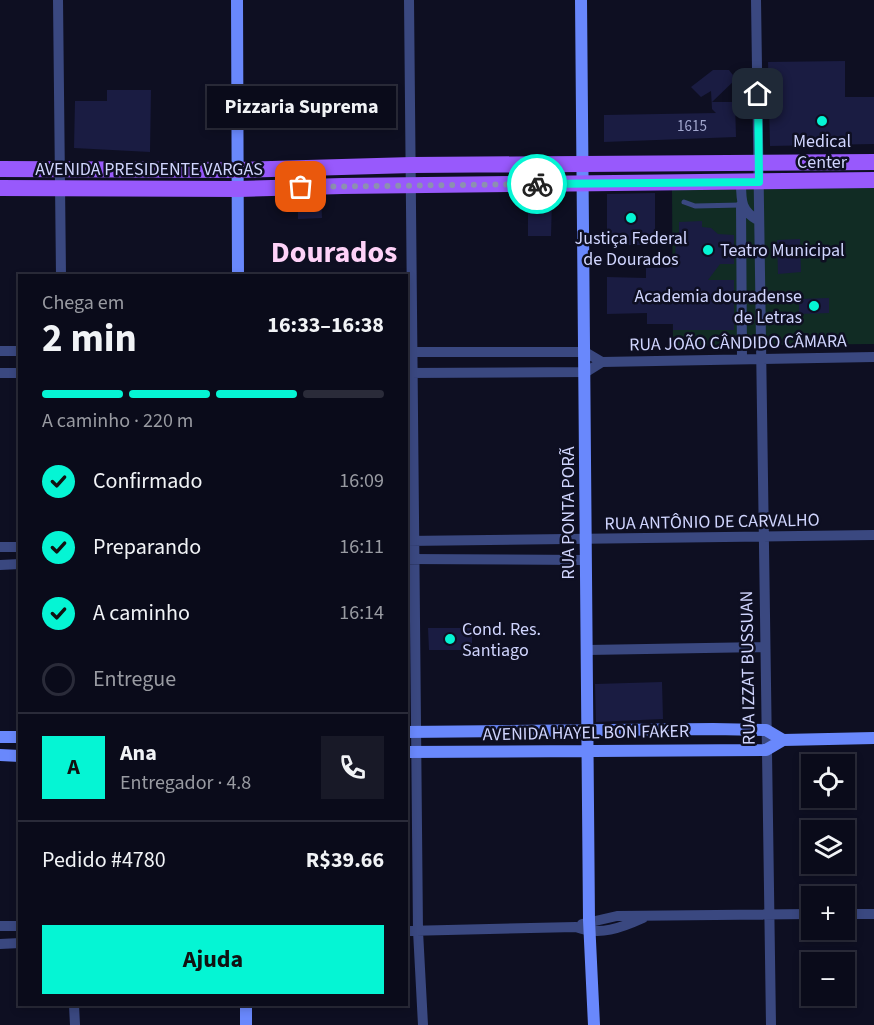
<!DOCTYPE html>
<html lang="pt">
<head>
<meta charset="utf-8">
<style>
	body { margin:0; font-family:"Source Sans 3",sans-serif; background:#181927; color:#f1f3f6; height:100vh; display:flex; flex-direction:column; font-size:22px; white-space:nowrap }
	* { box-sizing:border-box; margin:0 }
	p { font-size:20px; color:#999ba2 }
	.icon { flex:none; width:33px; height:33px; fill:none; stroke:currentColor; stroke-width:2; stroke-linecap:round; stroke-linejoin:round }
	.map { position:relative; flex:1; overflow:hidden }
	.sheet { position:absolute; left:18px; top:274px; width:390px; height:732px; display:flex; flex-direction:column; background:#0a0b1a; border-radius:0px; box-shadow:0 3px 9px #0003,0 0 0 2px #2a2b39 }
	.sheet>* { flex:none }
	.fabs { position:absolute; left:801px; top:754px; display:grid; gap:12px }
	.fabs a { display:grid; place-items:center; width:54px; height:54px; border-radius:0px; background:#0a0b1a; box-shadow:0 3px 9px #0003,0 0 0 2px #2a2b39; font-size:30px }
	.pin { position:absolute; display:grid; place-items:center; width:51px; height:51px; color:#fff; margin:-26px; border-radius:12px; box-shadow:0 3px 9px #0006 }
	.courier { position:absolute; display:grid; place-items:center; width:60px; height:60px; margin:-30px; border:4px solid #05f5d4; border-radius:50%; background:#fff; color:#222; box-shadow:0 2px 8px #0007 }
	.bubble { position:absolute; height:42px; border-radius:0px; background:#0a0b1a; box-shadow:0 3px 9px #0003,0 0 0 2px #2a2b39; font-size:20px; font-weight:700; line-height:42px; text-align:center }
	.summary em { font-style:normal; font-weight:700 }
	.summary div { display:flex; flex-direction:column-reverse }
	.summary { display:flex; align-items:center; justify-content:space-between; height:102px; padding:0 24px }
	h1 { font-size:39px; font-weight:700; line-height:45px }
	.bar { display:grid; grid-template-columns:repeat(4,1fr); gap:9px 6px; align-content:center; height:72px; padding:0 24px }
	.bar i { height:8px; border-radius:4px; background:#2a2b39 }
	.bar .active { background:#05f5d4 }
	.bar p { grid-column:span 4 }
	.line { display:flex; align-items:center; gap:15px; padding:0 24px; border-top:2px solid #2a2b39 }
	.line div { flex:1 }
	.round { display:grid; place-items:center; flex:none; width:63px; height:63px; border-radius:0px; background:#181927 }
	ol { padding:0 24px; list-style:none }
	li { display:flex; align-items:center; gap:18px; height:66px }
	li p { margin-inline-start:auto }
	li .icon { padding:6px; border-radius:50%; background:#05f5d4; color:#111; stroke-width:4 }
	li:last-child { color:#999ba2 }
	li i { width:33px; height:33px; border:3px solid #2a2b39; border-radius:50% }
	.action { display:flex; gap:12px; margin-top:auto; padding:12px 24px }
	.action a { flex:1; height:69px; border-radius:0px; background:#05f5d4; color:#111; font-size:24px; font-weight:700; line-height:69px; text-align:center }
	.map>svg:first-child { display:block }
</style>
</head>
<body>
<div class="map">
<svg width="874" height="1025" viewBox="0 0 874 1025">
	<rect width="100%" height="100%" fill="#0e0f22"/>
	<path fill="#112c24" d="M874,186v158l-201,2 -1,-157z"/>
	<path fill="#1a1c42" d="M845,61v36h29v47l-104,2 -2,-84z
		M713,70h16l7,9 -24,23h23l1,35 -132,5v-27l112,-2 -4,-4 -1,-18 -10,6 -10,-10z
		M107,90h44l-1,62 -76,-4 1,-47h32z
		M655,193v52h-48v-51z
		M528,194h21v5h3l-1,37h-23z
		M321,197l1,21 -24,1v-21z
		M702,221v6l9,1 7,6 16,1v29h-14l-12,16h26v50h-61v-6h-26v-11l-40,1v-37l39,1v-10l29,-1 1,-32h3v-13z
		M800,239l1,33 -23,2 -1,-34z
		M829,298v15l-30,1v-15z
		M428,628h44v22h-43z
		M662,682l1,37 -67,3 -1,-38z"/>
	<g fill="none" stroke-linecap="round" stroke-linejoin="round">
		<path stroke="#3a4880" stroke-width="5" d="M684,202l11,4 46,-1"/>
		<path stroke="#3a4880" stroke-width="10" d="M58,0l3,276
			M409,0l9,931 5,94
			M756,0l15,1025
			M741,182c0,20 0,29 18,39
			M741,205l1,153
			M0,351h20
			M407,352h178l17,10 272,-5
			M0,373h20
			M407,373l179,-1 16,-10
			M406,541l468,-6
			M0,547h20
			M406,559l180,1
			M0,565l20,-1
			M587,650l177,-3
			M844,914h30
			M582,924l35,-8 195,-2
			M0,926h20
			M406,931l170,-4c24,9 45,1 67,-9
			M0,944l20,-1
			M74,1005l1,20"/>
		<path stroke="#6988fc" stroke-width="12" d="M237,0l1,276
			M581,0l8,920 5,105
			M406,732l307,-3 53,1 17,10
			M0,737h20
			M406,752l360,-2 17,-10 91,-2
			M0,755l20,1
			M246,1005v20"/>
		<path stroke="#9859fc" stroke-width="16" d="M0,169l239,1 173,-5 462,-3
			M0,188l239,1 103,-3 532,-6"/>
	</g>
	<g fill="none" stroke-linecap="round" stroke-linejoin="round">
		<path stroke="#8c90b1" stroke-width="6" stroke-dasharray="0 10.8" d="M301,187l236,-3"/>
		<path stroke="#05f5d4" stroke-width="8" d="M537,184l222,-2 -1,-88"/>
	</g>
	<g fill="#05f5d4" stroke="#0e0f22" stroke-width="2">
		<circle cx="822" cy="121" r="6"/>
		<circle cx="631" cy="218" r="6"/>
		<circle cx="708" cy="250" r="6"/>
		<circle cx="814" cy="306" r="6"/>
		<circle cx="450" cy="639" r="6"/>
	</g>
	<g text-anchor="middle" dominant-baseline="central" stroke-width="5" stroke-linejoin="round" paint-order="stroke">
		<g font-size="15" fill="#a2a7cf">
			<text x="692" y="126">1615</text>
		</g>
		<g font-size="18" fill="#d0d5fe" stroke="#0e0f22">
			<text x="822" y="141">Medical<tspan x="822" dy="21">Center</tspan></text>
			<text x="631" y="238">Justiça Federal<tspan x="631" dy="21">de Dourados</tspan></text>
			<text x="720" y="250" text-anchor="start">Teatro Municipal</text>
			<text x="802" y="296" text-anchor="end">Academia douradense<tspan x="802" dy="21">de Letras</tspan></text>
			<text x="462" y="629" text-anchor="start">Cond. Res.<tspan x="462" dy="21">Santiago</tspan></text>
		</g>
		<g font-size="18" fill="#d0d5fe" stroke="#0e0f22">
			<text x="149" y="169">AVENIDA PRESIDENTE VARGAS</text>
			<text transform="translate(738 343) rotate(-1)">RUA JOÃO CÂNDIDO CÂMARA</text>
			<text transform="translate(568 513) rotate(-90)">RUA PONTA PORÃ</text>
			<text transform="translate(712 522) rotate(-1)">RUA ANTÔNIO DE CARVALHO</text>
			<text transform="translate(748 668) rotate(-91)">RUA IZZAT BUSSUAN</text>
			<text transform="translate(586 733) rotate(-1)">AVENIDA HAYEL BON FAKER</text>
		</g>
		<g font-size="30" font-weight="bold" fill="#fed2f8" stroke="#0e0f22">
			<text x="334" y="252">Dourados</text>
		</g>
	</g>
</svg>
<div class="fabs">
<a><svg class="icon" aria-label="locate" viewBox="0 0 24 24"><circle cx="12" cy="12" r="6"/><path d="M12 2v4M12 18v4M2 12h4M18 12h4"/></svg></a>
<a><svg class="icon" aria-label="layers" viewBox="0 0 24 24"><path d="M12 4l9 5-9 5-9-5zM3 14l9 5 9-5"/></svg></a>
<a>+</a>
<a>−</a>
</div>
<div class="pin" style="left:301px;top:187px;background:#ea580c"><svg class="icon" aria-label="bag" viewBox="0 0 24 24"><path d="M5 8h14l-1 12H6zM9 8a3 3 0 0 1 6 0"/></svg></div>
<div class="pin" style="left:758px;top:94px;background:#1f2937"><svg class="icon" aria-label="home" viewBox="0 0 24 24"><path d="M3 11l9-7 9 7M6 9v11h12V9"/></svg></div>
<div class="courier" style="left:537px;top:184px"><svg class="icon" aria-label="bike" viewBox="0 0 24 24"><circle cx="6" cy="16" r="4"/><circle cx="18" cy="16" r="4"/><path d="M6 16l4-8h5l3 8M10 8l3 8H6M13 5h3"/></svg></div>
<div class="bubble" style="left:207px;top:86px;width:189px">Pizzaria Suprema</div>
<section class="sheet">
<div class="summary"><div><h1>2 min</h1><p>Chega em</p></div><em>16:33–16:38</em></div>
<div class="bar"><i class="active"></i><i class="active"></i><i class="active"></i><i></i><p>A caminho · 220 m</p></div>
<ol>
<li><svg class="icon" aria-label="check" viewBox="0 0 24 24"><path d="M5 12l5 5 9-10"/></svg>Confirmado<p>16:09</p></li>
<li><svg class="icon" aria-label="check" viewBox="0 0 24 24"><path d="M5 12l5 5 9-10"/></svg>Preparando<p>16:11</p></li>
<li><svg class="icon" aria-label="check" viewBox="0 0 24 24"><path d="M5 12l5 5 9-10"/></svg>A caminho<p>16:14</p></li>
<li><i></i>Entregue</li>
</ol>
<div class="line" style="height:108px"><b class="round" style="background:#05f5d4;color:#111">A</b><div><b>Ana</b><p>Entregador · 4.8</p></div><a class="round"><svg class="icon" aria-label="phone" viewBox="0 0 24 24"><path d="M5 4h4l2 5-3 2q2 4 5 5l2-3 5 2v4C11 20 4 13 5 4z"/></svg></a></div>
<div class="line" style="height:78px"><div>Pedido #4780</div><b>R$39.66</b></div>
<div class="action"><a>Ajuda</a></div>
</section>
</div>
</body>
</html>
